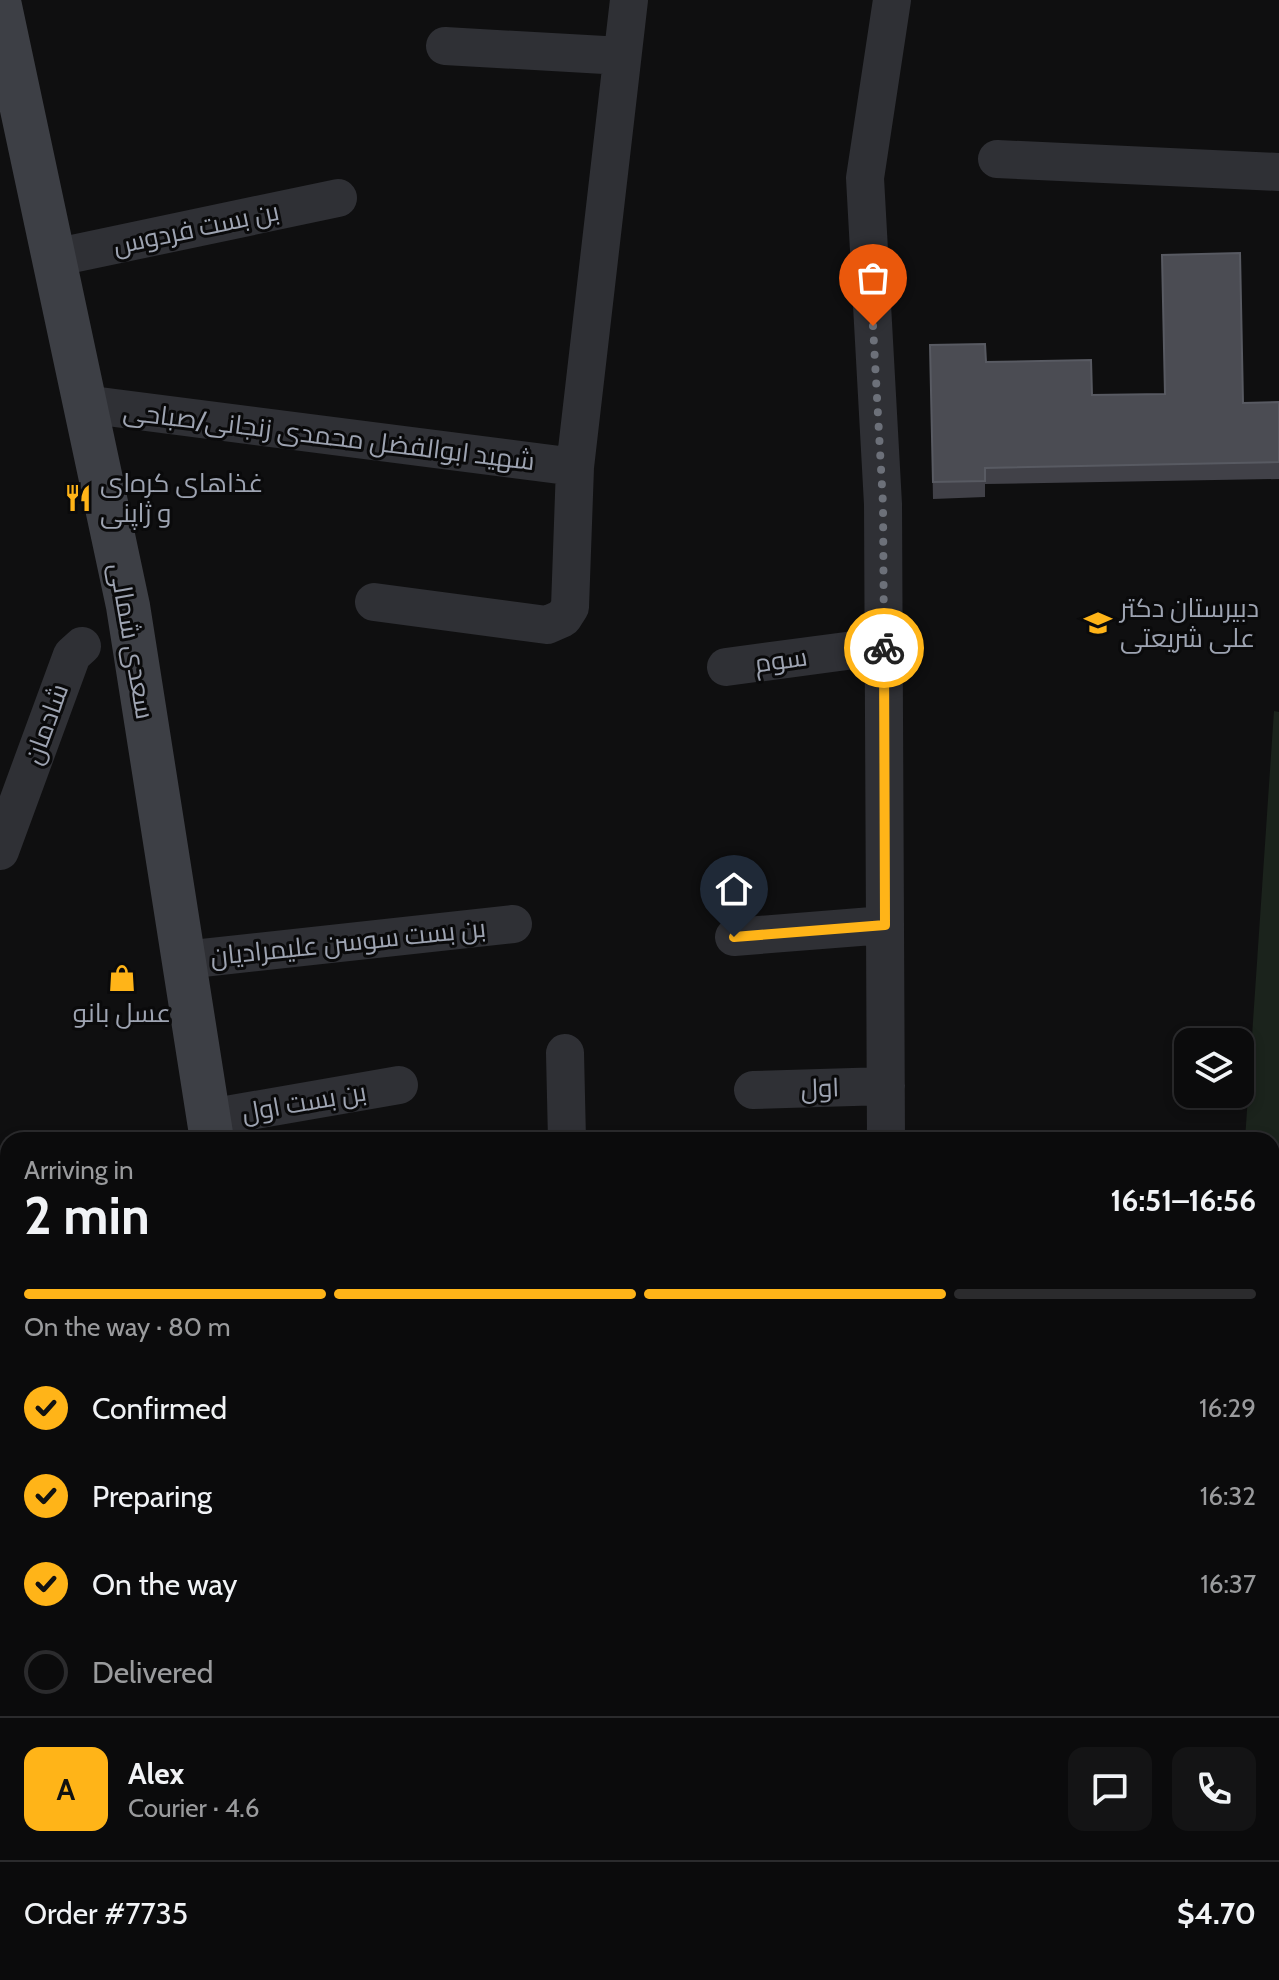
<!DOCTYPE html>
<html lang="en">
<head>
<meta charset="utf-8">
<style>
	body { margin:0; font-family:Cabin,Cairo,sans-serif; background:#141415; color:#f1f3f6; height:100vh; display:flex; flex-direction:column; font-size:30px; white-space:nowrap }
	* { box-sizing:border-box; margin:0 }
	p { font-size:26px; color:#9a9b9d }
	.icon { flex:none; width:44px; height:44px; fill:none; stroke:currentColor; stroke-width:2; stroke-linecap:round; stroke-linejoin:round }
	.map { position:relative; flex:1; overflow:hidden }
	.side { position:absolute; left:0px; top:1132px; width:1280px; height:848px; display:flex; flex-direction:column; background:#0b0b0c; border-radius:24px 24px 0 0; box-shadow:0 4px 12px #0003,0 0 0 2px #2b2b2d }
	.side>* { flex:none }
	.controls { position:absolute; left:1174px; top:1028px; display:grid; gap:16px }
	.controls a { display:grid; place-items:center; width:80px; height:80px; border-radius:16px; background:#0b0b0c; box-shadow:0 4px 12px #0003,0 0 0 2px #2b2b2d; font-size:40px }
	.pin { position:absolute; display:grid; place-items:center; width:68px; height:68px; color:#fff; margin:-82px -34px; border-radius:50% 50% 50% 0; rotate:-45deg; box-shadow:0 0 8px #0007 }
	.pin .icon { rotate:45deg }
	.courier { position:absolute; display:grid; place-items:center; width:80px; height:80px; margin:-40px; border:6px solid #ffb418; border-radius:50%; background:#fff; color:#222; box-shadow:0 2px 10px #0007 }
	.summary em { font-style:normal; font-weight:700 }
	.summary div { display:flex; flex-direction:column-reverse }
	.summary { display:flex; align-items:center; justify-content:space-between; height:136px; padding:0 24px }
	h1 { font-size:52px; font-weight:700; line-height:60px }
	.bar { display:grid; grid-template-columns:repeat(4,1fr); gap:12px 8px; align-content:center; height:96px; padding:0 24px }
	.bar i { height:10px; border-radius:6px; background:#2b2b2d }
	.bar .on { background:#ffb418 }
	.bar p { grid-column:span 4 }
	.line { display:flex; align-items:center; gap:20px; padding:0 24px; border-top:2px solid #2b2b2d }
	.line div { flex:1 }
	.round { display:grid; place-items:center; flex:none; width:84px; height:84px; border-radius:16px; background:#141415 }
	ol { padding:0 24px; list-style:none }
	li { display:flex; align-items:center; gap:24px; height:88px }
	li p { margin-inline-start:auto }
	li .icon { padding:8px; border-radius:50%; background:#ffb418; color:#111; stroke-width:4 }
	li:last-child { color:#9a9b9d }
	li i { width:44px; height:44px; border:4px solid #2b2b2d; border-radius:50% }
	.map>svg:first-child { display:block }
</style>
</head>
<body>
<div class="map">
<svg width="1279" height="1980" viewBox="0 0 1279 1980">
	<rect width="100%" height="100%" fill="#0f0f10"/>
	<path fill="#1b231c" d="M1274,711l5,1v446l-7,-1v-17h-27z"/>
	<g fill="none" stroke-linecap="round" stroke-linejoin="round">
		<path stroke="#2f3035" stroke-width="38" d="M445,46l177,10
			M997,159l282,13
			M53,258l285,-60
			M84,404l491,63
			M374,602l173,23 16,-7 7,-11 5,-140 54,-467
			M726,667l158,-21
			M0,851l72,-196 10,-9
			M734,937l151,-12
			M184,960l329,-36
			M565,1053l2,87
			M753,1090l133,-4
			M209,1118l190,-33
			M886,1140l-3,-636 -18,-326 27,-178
			M0,1493h8
			M1272,1514l7,-1
			M1272,1810l7,1
			M0,1912l8,-1
			M720,1972l1,8
			M954,1974l99,6"/>
		<path stroke="#3d3f45" stroke-width="44" d="M0,6l128,600 84,534
			M0,1302l8,-1
			M1272,1303l7,1
			M433,1972l2,8"/>
	</g>
	<path fill="#414148" d="M930,345l162,50 73,-1 78,9 36,-1v77l-294,5v13l-52,2z"/>
	<path fill="#4b4c53" stroke="#585a62" stroke-width="2" d="M1240,253l3,150 36,-1v60l-294,6v13l-52,1 -3,-137 55,-1 1,18 105,-2 1,35 73,-1 -3,-139z"/>
	<g fill="none" stroke-linecap="round" stroke-linejoin="round">
		<path stroke="#6c7079" stroke-width="8" stroke-dasharray="0 14.4" d="M873,326l10,178 1,144"/>
		<path stroke="#ffb418" stroke-width="10" d="M734,937l151,-12 -1,-277"/>
	</g>
	<defs>
		<g id="restaurant-bare" transform="scale(2.16)"><path d="M-5-6h1v4h1v-4h1v4h1v-4h1v5L-1.5 .5V6h-2V.5L-5-1ZM5-6V6H3V1.5H1.5Q1.5-4 5-6Z" fill="#ffb418" stroke="#0a0a0b" stroke-width="2.5" paint-order="stroke"/></g>
		<g id="school-bare" transform="scale(2.16)"><path d="M0-5L7-2L0 1L-7-2ZM-4 1L0 2.5L4 1V4Q0 6-4 4Z" fill="#ffb418" stroke="#0a0a0b" stroke-width="2.5" paint-order="stroke"/></g>
		<g id="shop-bare" transform="scale(2.16)"><path d="M-5-2.5h2.3a2.7 3.5 0 0 1 5.4 0H5L5.5 6h-11ZM-1.5-2.5h3a1.5 2.3 0 0 0-3 0Z" fill="#ffb418" stroke="#0a0a0b" stroke-width="2.5" paint-order="stroke"/></g>
	</defs>
	<g fill-rule="evenodd">
		<use href="#restaurant-bare" x="78" y="498"/>
		<use href="#school-bare" x="1098" y="623"/>
		<use href="#shop-bare" x="122" y="978"/>
	</g>
	<g text-anchor="middle" dominant-baseline="central" stroke-width="6" stroke-linejoin="round" paint-order="stroke">
		<g font-size="26" fill="#9ea4b2" stroke="#0a0a0b">
			<text transform="translate(196 228) rotate(-12)">بن بست فردوس</text>
			<text transform="translate(329 436) rotate(7)">شهید ابوالفضل محمدی زنجانی/صباحی</text>
			<text transform="translate(132 641) rotate(80)">سعدی شمالی</text>
			<text transform="translate(781 660) rotate(-8)">سوم</text>
			<text transform="translate(46 724) rotate(-70)">شادمان</text>
			<text transform="translate(348 942) rotate(-6)">بن بست سوسن علیمرادیان</text>
			<text transform="translate(820 1088) rotate(-2)">اول</text>
			<text transform="translate(304 1102) rotate(-10)">بن بست اول</text>
		</g>
		<g font-size="26" fill="#9ea4b2" stroke="#0a0a0b" text-anchor="start">
			<text x="100" y="483">غذاهای کره‌ای<tspan x="100" dy="30">و ژاپنی</tspan></text>
			<text x="1120" y="608">دبیرستان دکتر<tspan x="1120" dy="30">علی شریعتی</tspan></text>
			<text x="122" y="1013" text-anchor="middle">عسل بانو</text>
		</g>
	</g>
</svg>
<div class="controls">
<a><svg class="icon" aria-label="layers" viewBox="0 0 24 24"><path d="M12 4l9 5-9 5-9-5zM3 14l9 5 9-5"/></svg></a>
</div>
<div class="pin" style="left:873px;top:326px;background:#ea580c"><svg class="icon" aria-label="bag" viewBox="0 0 24 24"><path d="M5 8h14l-1 12H6zM9 8a3 3 0 0 1 6 0"/></svg></div>
<div class="pin" style="left:734px;top:937px;background:#1f2937"><svg class="icon" aria-label="home" viewBox="0 0 24 24"><path d="M3 11l9-7 9 7M6 9v11h12V9"/></svg></div>
<div class="courier" style="left:884px;top:648px"><svg class="icon" aria-label="bike" viewBox="0 0 24 24"><circle cx="6" cy="16" r="4"/><circle cx="18" cy="16" r="4"/><path d="M6 16l4-8h5l3 8M10 8l3 8H6M13 5h3"/></svg></div>
<section class="side">
<div class="summary"><div><h1>2 min</h1><p>Arriving in</p></div><em>16:51–16:56</em></div>
<div class="bar"><i class="on"></i><i class="on"></i><i class="on"></i><i></i><p>On the way · 80 m</p></div>
<ol>
<li><svg class="icon" aria-label="check" viewBox="0 0 24 24"><path d="M5 12l5 5 9-10"/></svg>Confirmed<p>16:29</p></li>
<li><svg class="icon" aria-label="check" viewBox="0 0 24 24"><path d="M5 12l5 5 9-10"/></svg>Preparing<p>16:32</p></li>
<li><svg class="icon" aria-label="check" viewBox="0 0 24 24"><path d="M5 12l5 5 9-10"/></svg>On the way<p>16:37</p></li>
<li><i></i>Delivered</li>
</ol>
<div class="line" style="height:144px"><b class="round" style="background:#ffb418;color:#111">A</b><div><b>Alex</b><p>Courier · 4.6</p></div><a class="round"><svg class="icon" aria-label="chat" viewBox="0 0 24 24"><path d="M4 5h16v11H9l-5 4z"/></svg></a><a class="round"><svg class="icon" aria-label="phone" viewBox="0 0 24 24"><path d="M5 4h4l2 5-3 2q2 4 5 5l2-3 5 2v4C11 20 4 13 5 4z"/></svg></a></div>
<div class="line" style="height:104px"><div>Order #7735</div><b>$4.70</b></div>
</section>
</div>
</body>
</html>
